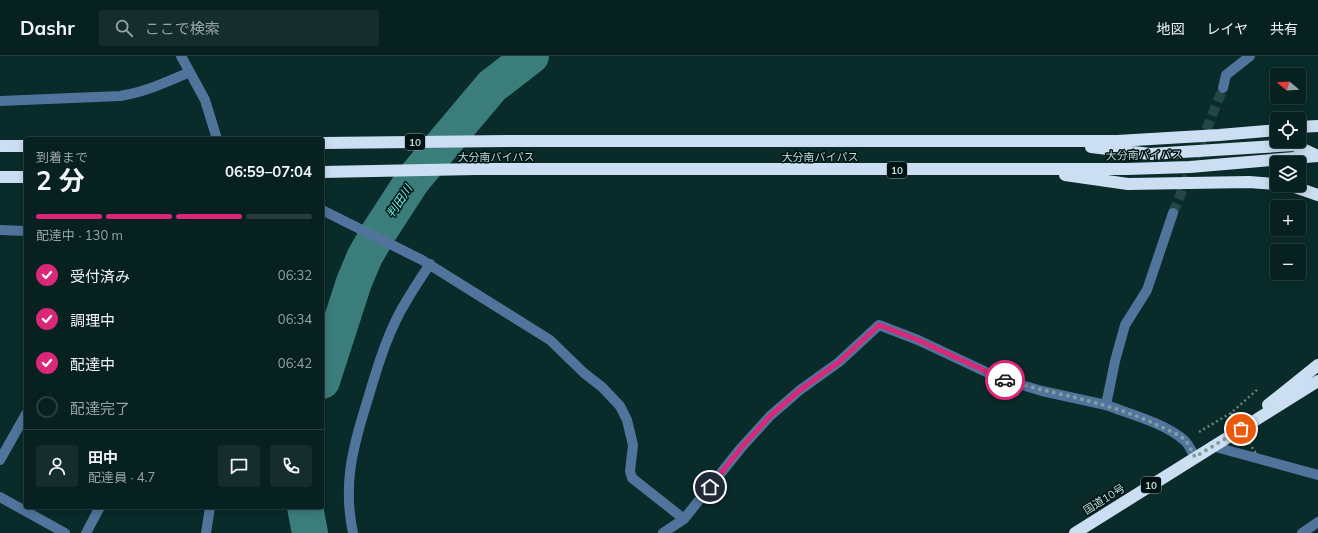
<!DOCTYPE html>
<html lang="ja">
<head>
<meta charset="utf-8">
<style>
	body { margin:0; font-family:Mulish,"Noto Sans JP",sans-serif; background:#152d2d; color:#f1f3f6; height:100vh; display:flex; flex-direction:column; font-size:15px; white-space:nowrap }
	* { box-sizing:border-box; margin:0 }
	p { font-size:13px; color:#98a3a5 }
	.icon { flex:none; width:22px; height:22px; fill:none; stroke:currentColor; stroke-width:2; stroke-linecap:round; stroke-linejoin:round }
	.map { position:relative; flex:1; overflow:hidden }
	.details { position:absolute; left:24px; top:81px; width:300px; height:372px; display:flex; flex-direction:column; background:#072020; border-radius:4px; box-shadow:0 2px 10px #0003,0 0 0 1px #283e3e }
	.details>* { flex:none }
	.needle { width:26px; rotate:288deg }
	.buttons { position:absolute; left:1270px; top:12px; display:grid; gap:8px }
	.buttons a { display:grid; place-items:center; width:36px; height:36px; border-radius:4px; background:#072020; box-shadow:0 2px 10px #0003,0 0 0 1px #283e3e; font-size:20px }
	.pin { position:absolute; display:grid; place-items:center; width:34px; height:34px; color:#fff; margin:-17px; border:2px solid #fff; border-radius:50%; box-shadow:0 1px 4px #0007 }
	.courier { position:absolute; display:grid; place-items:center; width:40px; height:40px; margin:-20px; border:3px solid #db2777; border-radius:50%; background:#fff; color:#222; box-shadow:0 1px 5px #0007 }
	.headline em { font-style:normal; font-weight:700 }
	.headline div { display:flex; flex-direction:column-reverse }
	.headline { display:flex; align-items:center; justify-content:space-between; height:68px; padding:0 12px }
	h1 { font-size:26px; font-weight:700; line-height:30px }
	.bar { display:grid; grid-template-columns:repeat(4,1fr); gap:6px 4px; align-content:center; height:48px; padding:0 12px }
	.bar i { height:5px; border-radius:3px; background:#283e3e }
	.bar .selected { background:#db2777 }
	.bar p { grid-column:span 4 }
	.line { display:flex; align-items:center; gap:10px; padding:0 12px; border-top:1px solid #283e3e }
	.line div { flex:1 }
	.round { display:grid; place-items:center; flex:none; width:42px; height:42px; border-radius:4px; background:#152d2d }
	ol { padding:0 12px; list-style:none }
	li { display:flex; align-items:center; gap:12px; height:44px }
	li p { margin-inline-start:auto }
	li .icon { padding:4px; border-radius:50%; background:#db2777; color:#fff; stroke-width:4 }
	li:last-child { color:#98a3a5 }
	li i { width:22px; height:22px; border:2px solid #283e3e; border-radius:50% }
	header { display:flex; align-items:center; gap:24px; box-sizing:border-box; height:56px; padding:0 20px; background:#072020; border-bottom:1px solid #283e3e }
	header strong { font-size:19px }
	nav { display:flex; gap:22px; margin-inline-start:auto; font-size:14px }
	.search { width:280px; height:36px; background:#152d2d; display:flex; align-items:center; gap:10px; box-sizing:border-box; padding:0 14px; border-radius:4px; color:#98a3a5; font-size:15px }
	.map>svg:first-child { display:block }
</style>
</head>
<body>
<header>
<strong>Dashr</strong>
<div class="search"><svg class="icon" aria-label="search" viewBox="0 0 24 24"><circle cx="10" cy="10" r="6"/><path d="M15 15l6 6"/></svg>ここで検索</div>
<nav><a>地図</a><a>レイヤ</a><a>共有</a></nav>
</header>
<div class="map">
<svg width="1318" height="477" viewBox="0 0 1318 477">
	<rect width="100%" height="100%" fill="#092b2a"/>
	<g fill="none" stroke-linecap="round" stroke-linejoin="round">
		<path stroke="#3b7d7a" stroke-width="36" d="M322,325l32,-99 11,-26 14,-24 33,-51 80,-95 39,-30
			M305,451l5,26"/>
		<path stroke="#244645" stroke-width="10" stroke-dasharray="10 5" stroke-linecap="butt" d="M1173,157l50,-125"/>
		<path stroke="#658583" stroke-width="2.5" stroke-dasharray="2 3" stroke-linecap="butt" d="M1199,376l32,-19 28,-25"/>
		<path stroke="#50749c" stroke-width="10" d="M181,0l24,44 12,39
			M1223,32l3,-13 24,-19
			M0,45l120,-5c25,-4 47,-14 70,-24
			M322,154l100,50 128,80 34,33 18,14 18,19 7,14 6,25 -3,26 2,7 52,41
			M1173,157l-26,77 -22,35 -10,36 -9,44c24,9 61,19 79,36 4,4 7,11 10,16
			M0,174l26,1
			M1212,390l106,29
			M0,404l26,-46
			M0,441l65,36
			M86,477l14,-26
			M206,477l4,-26
			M353,477c-10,-47 -1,-83 13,-128 11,-36 21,-73 41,-105 7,-12 15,-24 23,-36
			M663,477l21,-14 57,-71 29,-32 30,-26 39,-28 40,-37 39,15 83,39 41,12 64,14
			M1302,477l16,-11"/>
		<path stroke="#ccdef2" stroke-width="12" d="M1299,71l19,-1
			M322,87l185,-2h610l102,-6 58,-5
			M0,90h26
			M1091,91l59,7 144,-9 24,11
			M322,116l154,-3h651l63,-2 128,-11
			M1065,119l63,9 121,-2 28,2
			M0,121h26
			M1289,129l29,10
			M1268,349l50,-40
			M1075,477l243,-152"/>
		<path stroke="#658583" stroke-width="2.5" stroke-dasharray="2 3" stroke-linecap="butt" d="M1231,357l24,39 3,-2"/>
	</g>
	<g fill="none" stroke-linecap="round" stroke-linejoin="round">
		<path stroke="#809f9e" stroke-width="4" stroke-dasharray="0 7.2" d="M1005,324c51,15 106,22 154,46 9,4 20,8 27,15 3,4 6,11 9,16l46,-28"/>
		<path stroke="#db2777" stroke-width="5" d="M710,431l31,-39 29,-32 30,-26 39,-28 40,-37 39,15 87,40"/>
	</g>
	<g text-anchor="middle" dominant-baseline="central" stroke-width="3" stroke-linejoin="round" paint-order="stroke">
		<g fill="#001312" stroke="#86a19f" stroke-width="1">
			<rect x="405" y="78" width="20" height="16" rx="3"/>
			<rect x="887" y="106" width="20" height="16" rx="3"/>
			<rect x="1141" y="421" width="20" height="16" rx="3"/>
		</g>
		<g font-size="10" font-weight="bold" fill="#c0dedc">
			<text x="415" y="86">10</text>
			<text x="897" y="114">10</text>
			<text x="1151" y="429">10</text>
		</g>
		<g font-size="11" fill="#c0dedc" stroke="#001312">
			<text transform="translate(1144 99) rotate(-1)">大分南バイパス</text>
			<text x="496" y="101">大分南バイパス</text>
			<text x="820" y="101">大分南バイパス</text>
			<text transform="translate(1104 443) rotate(-32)">国道10号</text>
		</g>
		<g font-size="12" font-style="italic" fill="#68f0eb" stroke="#001312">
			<text transform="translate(399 145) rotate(-56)">判田川</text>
		</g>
	</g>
</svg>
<div class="buttons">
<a><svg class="needle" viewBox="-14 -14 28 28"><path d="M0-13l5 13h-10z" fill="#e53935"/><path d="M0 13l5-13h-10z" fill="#98a3a5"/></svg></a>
<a><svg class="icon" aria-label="locate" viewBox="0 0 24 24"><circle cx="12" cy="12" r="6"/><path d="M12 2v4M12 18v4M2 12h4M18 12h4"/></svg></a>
<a><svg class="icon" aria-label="layers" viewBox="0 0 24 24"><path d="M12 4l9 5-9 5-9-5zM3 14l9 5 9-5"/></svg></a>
<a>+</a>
<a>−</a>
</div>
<div class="pin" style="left:1241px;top:373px;background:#ea580c"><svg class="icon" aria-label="bag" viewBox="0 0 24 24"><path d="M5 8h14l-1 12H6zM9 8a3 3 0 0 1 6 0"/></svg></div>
<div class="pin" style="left:710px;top:431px;background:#1f2937"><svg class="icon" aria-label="home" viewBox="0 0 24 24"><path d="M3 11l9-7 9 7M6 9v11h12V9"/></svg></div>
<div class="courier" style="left:1005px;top:324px"><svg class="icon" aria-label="car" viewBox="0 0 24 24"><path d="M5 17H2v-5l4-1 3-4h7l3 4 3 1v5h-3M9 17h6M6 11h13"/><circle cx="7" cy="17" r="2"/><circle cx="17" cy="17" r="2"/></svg></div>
<section class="details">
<div class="headline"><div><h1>2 分</h1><p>到着まで</p></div><em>06:59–07:04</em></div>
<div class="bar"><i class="selected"></i><i class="selected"></i><i class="selected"></i><i></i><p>配達中 · 130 m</p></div>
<ol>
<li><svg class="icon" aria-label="check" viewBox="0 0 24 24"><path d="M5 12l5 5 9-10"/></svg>受付済み<p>06:32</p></li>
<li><svg class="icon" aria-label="check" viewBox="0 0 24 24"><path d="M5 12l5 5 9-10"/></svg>調理中<p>06:34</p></li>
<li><svg class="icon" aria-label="check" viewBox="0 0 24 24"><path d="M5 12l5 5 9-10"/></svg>配達中<p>06:42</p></li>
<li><i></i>配達完了</li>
</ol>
<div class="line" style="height:72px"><a class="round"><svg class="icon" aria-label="person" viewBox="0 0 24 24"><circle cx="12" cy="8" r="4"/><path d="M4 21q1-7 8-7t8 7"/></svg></a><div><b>田中</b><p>配達員 · 4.7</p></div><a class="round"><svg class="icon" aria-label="chat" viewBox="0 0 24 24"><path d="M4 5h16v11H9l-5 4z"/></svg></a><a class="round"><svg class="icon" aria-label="phone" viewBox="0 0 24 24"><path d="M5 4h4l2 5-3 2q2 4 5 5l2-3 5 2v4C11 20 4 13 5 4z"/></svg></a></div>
</section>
</div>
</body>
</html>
